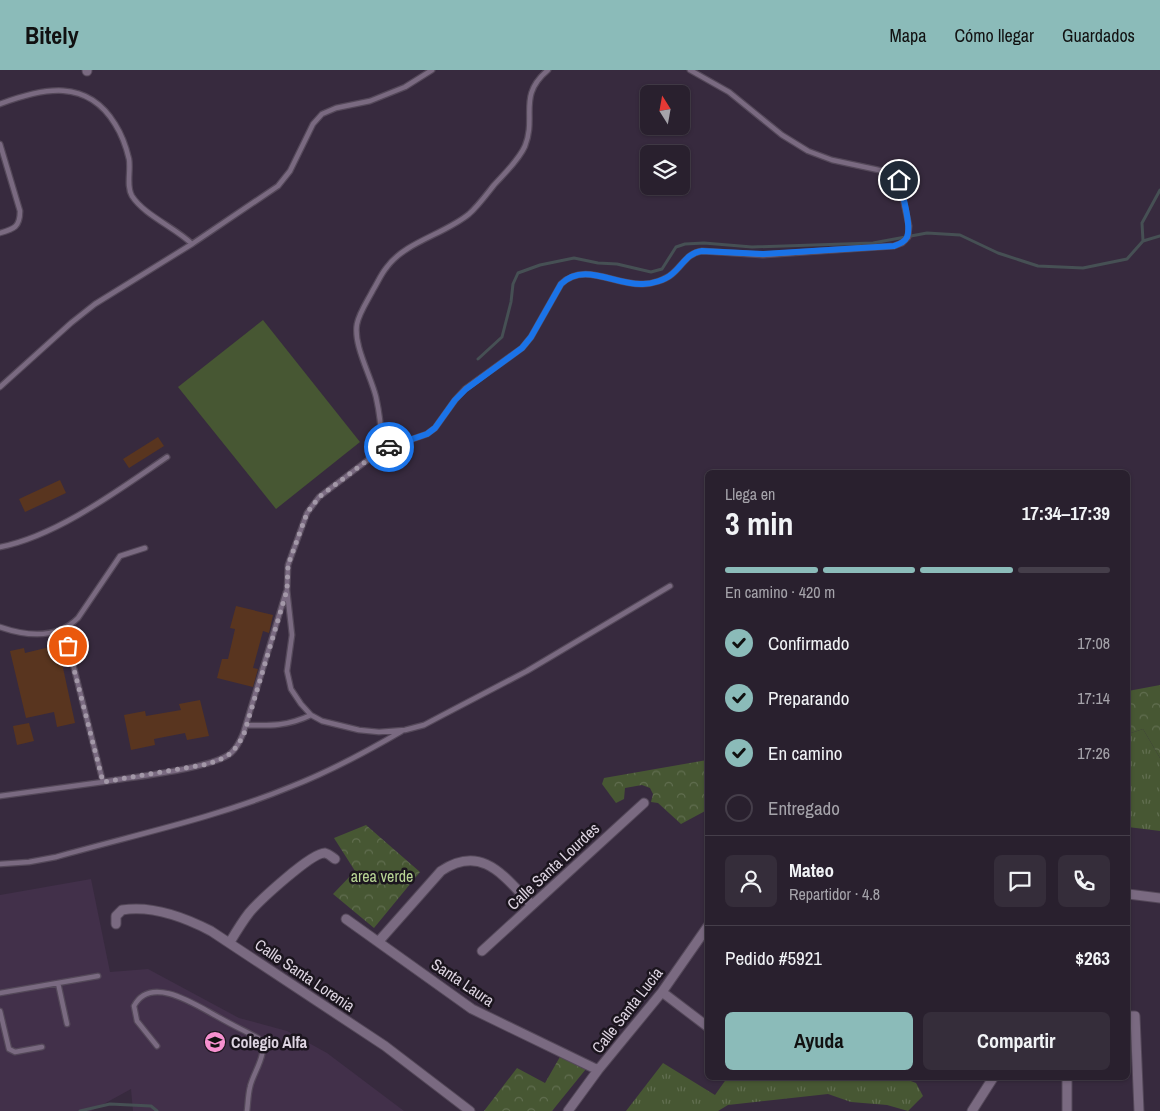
<!DOCTYPE html>
<html lang="es">
<head>
<meta charset="utf-8">
<style>
	body { margin:0; font-family:"Archivo Narrow",sans-serif; background:#352d3a; color:#f1f3f6; height:100vh; display:flex; flex-direction:column; font-size:19px; white-space:nowrap }
	* { box-sizing:border-box; margin:0 }
	p { font-size:16px; color:#a5a3aa }
	.icon { flex:none; width:28px; height:28px; fill:none; stroke:currentColor; stroke-width:2; stroke-linecap:round; stroke-linejoin:round }
	.map { position:relative; flex:1; overflow:hidden }
	.panel { position:absolute; left:705px; top:400px; width:425px; height:610px; display:flex; flex-direction:column; background:#29202e; border-radius:8px; box-shadow:0 1px 4px #0004,0 0 0 1px #453e4a }
	.panel>* { flex:none }
	.needle { width:32px; rotate:349deg }
	.tools { position:absolute; left:640px; top:15px; display:grid; gap:10px }
	.tools a { display:grid; place-items:center; width:50px; height:50px; border-radius:8px; background:#29202e; box-shadow:0 1px 4px #0004,0 0 0 1px #453e4a; font-size:25px }
	.pin { position:absolute; display:grid; place-items:center; width:42px; height:42px; color:#fff; margin:-21px; border:2px solid #fff; border-radius:50%; box-shadow:0 1px 5px #0007 }
	.courier { position:absolute; display:grid; place-items:center; width:50px; height:50px; margin:-25px; border:4px solid #1a73e8; border-radius:50%; background:#fff; color:#222; box-shadow:0 1px 6px #0007 }
	.headline em { font-style:normal; font-weight:700 }
	.headline div { display:flex; flex-direction:column-reverse }
	.headline { display:flex; align-items:center; justify-content:space-between; height:85px; padding:0 20px }
	h1 { font-size:32px; font-weight:700; line-height:38px }
	.bar { display:grid; grid-template-columns:repeat(4,1fr); gap:8px 5px; align-content:center; height:60px; padding:0 20px }
	.bar i { height:6px; border-radius:4px; background:#453e4a }
	.bar .current { background:#8bbbb9 }
	.bar p { grid-column:span 4 }
	.line { display:flex; align-items:center; gap:12px; padding:0 20px; border-top:1px solid #453e4a }
	.line div { flex:1 }
	.round { display:grid; place-items:center; flex:none; width:52px; height:52px; border-radius:8px; background:#352d3a }
	ol { padding:0 20px; list-style:none }
	li { display:flex; align-items:center; gap:15px; height:55px }
	li p { margin-inline-start:auto }
	li .icon { padding:5px; border-radius:50%; background:#8bbbb9; color:#111; stroke-width:4 }
	li:last-child { color:#a5a3aa }
	li i { width:28px; height:28px; border:2px solid #453e4a; border-radius:50% }
	.button { display:flex; gap:10px; margin-top:auto; padding:10px 20px }
	.button a { flex:1; height:58px; border-radius:8px; background:#8bbbb9; color:#111; font-size:20px; font-weight:700; line-height:58px; text-align:center }
	.button a+a { background:#352d3a; color:#f1f3f6 }
	header { display:flex; align-items:center; gap:30px; box-sizing:border-box; height:70px; padding:0 25px; background:#8bbbb9; color:#111 }
	header strong { font-size:24px }
	nav { display:flex; gap:28px; margin-inline-start:auto; font-size:18px }
	.map>svg:first-child { display:block }
</style>
</head>
<body>
<header>
<strong>Bitely</strong>
<nav><a>Mapa</a><a>Cómo llegar</a><a>Guardados</a></nav>
</header>
<div class="map">
<svg width="1160" height="1041" viewBox="0 0 1160 1041">
	<defs>
		<pattern id="grass-tufts" width="24" height="20" patternUnits="userSpaceOnUse" patternTransform="scale(1.25)"><rect width="24" height="20" fill="#475733"/><path d="M3 7l-1-3M5 7V3M7 7l1-3M15 17l-1-3M17 17v-4M19 17l1-3" fill="none" stroke="#616e50"/></pattern>
		<pattern id="park-crowns" width="20" height="18" patternUnits="userSpaceOnUse" patternTransform="scale(1.25)"><rect width="20" height="18" fill="#475733"/><path d="M2 6a3 3 0 1 1 6 0M12 15a3 3 0 1 1 6 0" fill="none" stroke="#616e50"/></pattern>
	</defs>
	<rect width="100%" height="100%" fill="#372a3e"/>
	<path fill="#42304a" d="M91,809l19,93 38,-3 91,49 48,13 40,22 77,58h-271l-2,-22 -40,22h-91v-216z"/>
	<path fill="url(#grass-tufts)" d="M1143,659l17,29v73l-32,-4v-93z
		M663,993l52,32 12,-17h176l13,5 7,13 -15,15 -21,-6 -36,-3 -23,-8 -100,11 -10,6h-92z"/>
	<path fill="url(#park-crowns)" d="M1160,615v73l-17,-29 -15,5v-43z
		M707,690v50l-26,14 -23,-21 -7,-1 2,-8 -3,-6 -8,-3 -17,3 -1,11 -8,4 -14,-19 2,-6z
		M366,755l54,47 -46,56 -41,-34 22,-23 -21,-33z
		M561,985l25,14 -34,42h-68l33,-43 28,15z"/>
	<path fill="#475733" d="M263,250l97,122 -84,67 -98,-122z"/>
	<g fill="none" stroke-linecap="round" stroke-linejoin="round">
		<path stroke="#465054" stroke-width="3" d="M1143,171l-1,-18 18,-33
			M478,289l24,-22 9,-35 2,-18 5,-11 22,-8 34,-7 24,5 19,1 34,8 11,-3 14,-22 9,-3 19,-1 48,4 121,-4 54,-10 33,2 38,18 40,13 45,2 44,-9 16,-18 17,-5
			M80,1041l30,-7 41,2 6,5"/>
	</g>
	<path fill="#59351f" d="M158,367l6,9 -35,22 -6,-9z
		M60,410l6,13 -41,19 -6,-13z
		M236,536l37,9 -4,18 -6,-2 -10,37 5,1 -5,18 -36,-9 5,-19h6l7,-30 -5,-1z
		M58,575l17,78 -18,4 -3,-15 -28,6 -16,-67 14,-3 1,5z
		M200,630l9,36 -22,4 -2,-7 -31,6 1,6 -24,5 -7,-35 21,-4 1,5 35,-6 -2,-6z
		M29,653l5,18 -17,4 -4,-19z"/>
	<g fill="none" stroke-linecap="round" stroke-linejoin="round">
		<g stroke="#544859" stroke-width="7">
			<path id="lane" d="M0,34c43,-16 87,-26 115,20 7,11 11,22 14,35 2,12 -3,27 3,37 12,19 44,32 60,48l86,-58 12,-15 23,-47 9,-10 14,-6 34,-7 35,-14 27,-17
				M0,74l20,67c0,16 -6,18 -20,22
				M0,317l71,-64 24,-19 97,-60
				M381,380c1,-18 -1,-35 -5,-53 -5,-21 -23,-52 -19,-73 2,-11 11,-24 16,-34 5,-8 8,-16 14,-23 18,-25 58,-33 82,-53 9,-8 17,-19 25,-29 10,-11 25,-25 31,-39 12,-30 -8,-50 23,-76
				M0,477c57,-11 120,-58 167,-90
				M670,516l-143,85 -86,45 -17,9 -19,5 -26,2 -20,-2 -37,-9 -11,-6 -10,-11 -10,-15 -4,-18 5,-36 -5,-45 1,-25 19,-52 12,-16 62,-47 46,-16 8,-6 20,-28 10,-11 57,-41 9,-11 30,-53c23,-23 55,2 82,0 9,0 22,-4 29,-10 11,-9 15,-21 30,-23l61,4 131,-9 8,-3 6,-6 1,-11 -10,-46 -11,-8 -56,-12 -24,-9 -26,-16 -53,-43 -39,-22
				M0,557c26,9 56,13 78,-9l42,-62 25,-8
				M64,559l39,153c28,-5 109,-13 128,-29 6,-5 9,-12 12,-19l43,-142
				M246,655c24,1 42,1 65,-10
				M0,726l103,-14
				M0,794l29,-2 27,-5c78,-22 159,-39 234,-70 39,-15 76,-35 112,-56
				M58,913l9,41
				M0,923l98,-17
				M0,941l9,38 6,3 27,-5
				M157,976l-20,-25 -3,-15c17,-33 65,1 86,12 12,7 25,13 38,20 13,12 -5,34 -8,49 -2,8 -2,16 -3,24"/>
		</g>
		<g stroke="#544859" stroke-width="11">
			<path id="street" d="M87,0v1
				M1128,824l32,4
				M346,849l126,90 126,61
				M116,854v-8l6,-6c30,-5 62,7 89,21l174,115 85,65
				M379,871l62,-70c42,-28 64,7 91,34
				M230,872c6,-10 12,-20 19,-29 10,-12 63,-61 76,-60 4,1 7,4 10,6
				M482,881l162,-148
				M662,922l46,35
				M1128,946h7l4,95
				M1067,1008v33
				M568,1041l30,-41 64,-78 46,-66
				M972,1041l21,-33"/>
		</g>
		<use href="#lane" stroke="#7a6a81" stroke-width="4.5"/>
		<use href="#street" stroke="#7a6a81" stroke-width="9"/>
	</g>
	<g fill="none" stroke-linecap="round" stroke-linejoin="round">
		<path stroke="#a398a8" stroke-width="5" stroke-dasharray="0 9" d="M68,576l35,136 105,-18 11,-4 11,-6 8,-9 6,-11 43,-144 1,-25 19,-52 12,-16 62,-47 8,-3"/>
		<path stroke="#1a73e8" stroke-width="6" d="M389,377l38,-13 8,-6 20,-28 11,-11 56,-41 9,-11 30,-53c23,-23 55,2 82,0 9,0 22,-4 29,-10 11,-9 15,-21 30,-23l61,3 131,-8c5,-2 11,-4 13,-9 5,-11 -5,-44 -8,-57"/>
	</g>
	<defs>
		<g id="school-disc" transform="scale(1.125)"><circle r="9.5" fill="#f690cf" stroke="#1b151e"/><path d="M0-5L7-2L0 1L-7-2ZM-4 1L0 2.5L4 1V4Q0 6-4 4Z" fill="#111"/></g>
	</defs>
	<g fill-rule="evenodd">
		<use href="#school-disc" x="215" y="972"/>
	</g>
	<g text-anchor="middle" dominant-baseline="central" stroke-width="5" stroke-linejoin="round" paint-order="stroke">
		<g font-size="16" fill="#ddd4e1" stroke="#1b151e">
			<text transform="translate(553 796) rotate(-43)">Calle Santa Lourdes</text>
			<text transform="translate(305 905) rotate(34)">Calle Santa Lorenia</text>
			<text transform="translate(463 912) rotate(34)">Santa Laura</text>
			<text transform="translate(627 940) rotate(-52)">Calle Santa Lucía</text>
		</g>
		<g font-size="16" fill="#b8d594" stroke="#1b151e">
			<text x="382" y="806">area verde</text>
		</g>
		<g font-size="16" font-weight="bold" fill="#ddd4e1" stroke="#1b151e" text-anchor="start">
			<text x="231" y="972">Colegio Alfa</text>
		</g>
	</g>
</svg>
<div class="tools">
<a><svg class="needle" viewBox="-14 -14 28 28"><path d="M0-13l5 13h-10z" fill="#e53935"/><path d="M0 13l5-13h-10z" fill="#a5a3aa"/></svg></a>
<a><svg class="icon" aria-label="layers" viewBox="0 0 24 24"><path d="M12 4l9 5-9 5-9-5zM3 14l9 5 9-5"/></svg></a>
</div>
<div class="pin" style="left:68px;top:576px;background:#ea580c"><svg class="icon" aria-label="bag" viewBox="0 0 24 24"><path d="M5 8h14l-1 12H6zM9 8a3 3 0 0 1 6 0"/></svg></div>
<div class="pin" style="left:899px;top:110px;background:#1f2937"><svg class="icon" aria-label="home" viewBox="0 0 24 24"><path d="M3 11l9-7 9 7M6 9v11h12V9"/></svg></div>
<div class="courier" style="left:389px;top:377px"><svg class="icon" aria-label="car" viewBox="0 0 24 24"><path d="M5 17H2v-5l4-1 3-4h7l3 4 3 1v5h-3M9 17h6M6 11h13"/><circle cx="7" cy="17" r="2"/><circle cx="17" cy="17" r="2"/></svg></div>
<section class="panel">
<div class="headline"><div><h1>3 min</h1><p>Llega en</p></div><em>17:34–17:39</em></div>
<div class="bar"><i class="current"></i><i class="current"></i><i class="current"></i><i></i><p>En camino · 420 m</p></div>
<ol>
<li><svg class="icon" aria-label="check" viewBox="0 0 24 24"><path d="M5 12l5 5 9-10"/></svg>Confirmado<p>17:08</p></li>
<li><svg class="icon" aria-label="check" viewBox="0 0 24 24"><path d="M5 12l5 5 9-10"/></svg>Preparando<p>17:14</p></li>
<li><svg class="icon" aria-label="check" viewBox="0 0 24 24"><path d="M5 12l5 5 9-10"/></svg>En camino<p>17:26</p></li>
<li><i></i>Entregado</li>
</ol>
<div class="line" style="height:90px"><a class="round"><svg class="icon" aria-label="person" viewBox="0 0 24 24"><circle cx="12" cy="8" r="4"/><path d="M4 21q1-7 8-7t8 7"/></svg></a><div><b>Mateo</b><p>Repartidor · 4.8</p></div><a class="round"><svg class="icon" aria-label="chat" viewBox="0 0 24 24"><path d="M4 5h16v11H9l-5 4z"/></svg></a><a class="round"><svg class="icon" aria-label="phone" viewBox="0 0 24 24"><path d="M5 4h4l2 5-3 2q2 4 5 5l2-3 5 2v4C11 20 4 13 5 4z"/></svg></a></div>
<div class="line" style="height:65px"><div>Pedido #5921</div><b>$263</b></div>
<div class="button"><a>Ayuda</a><a>Compartir</a></div>
</section>
</div>
</body>
</html>
